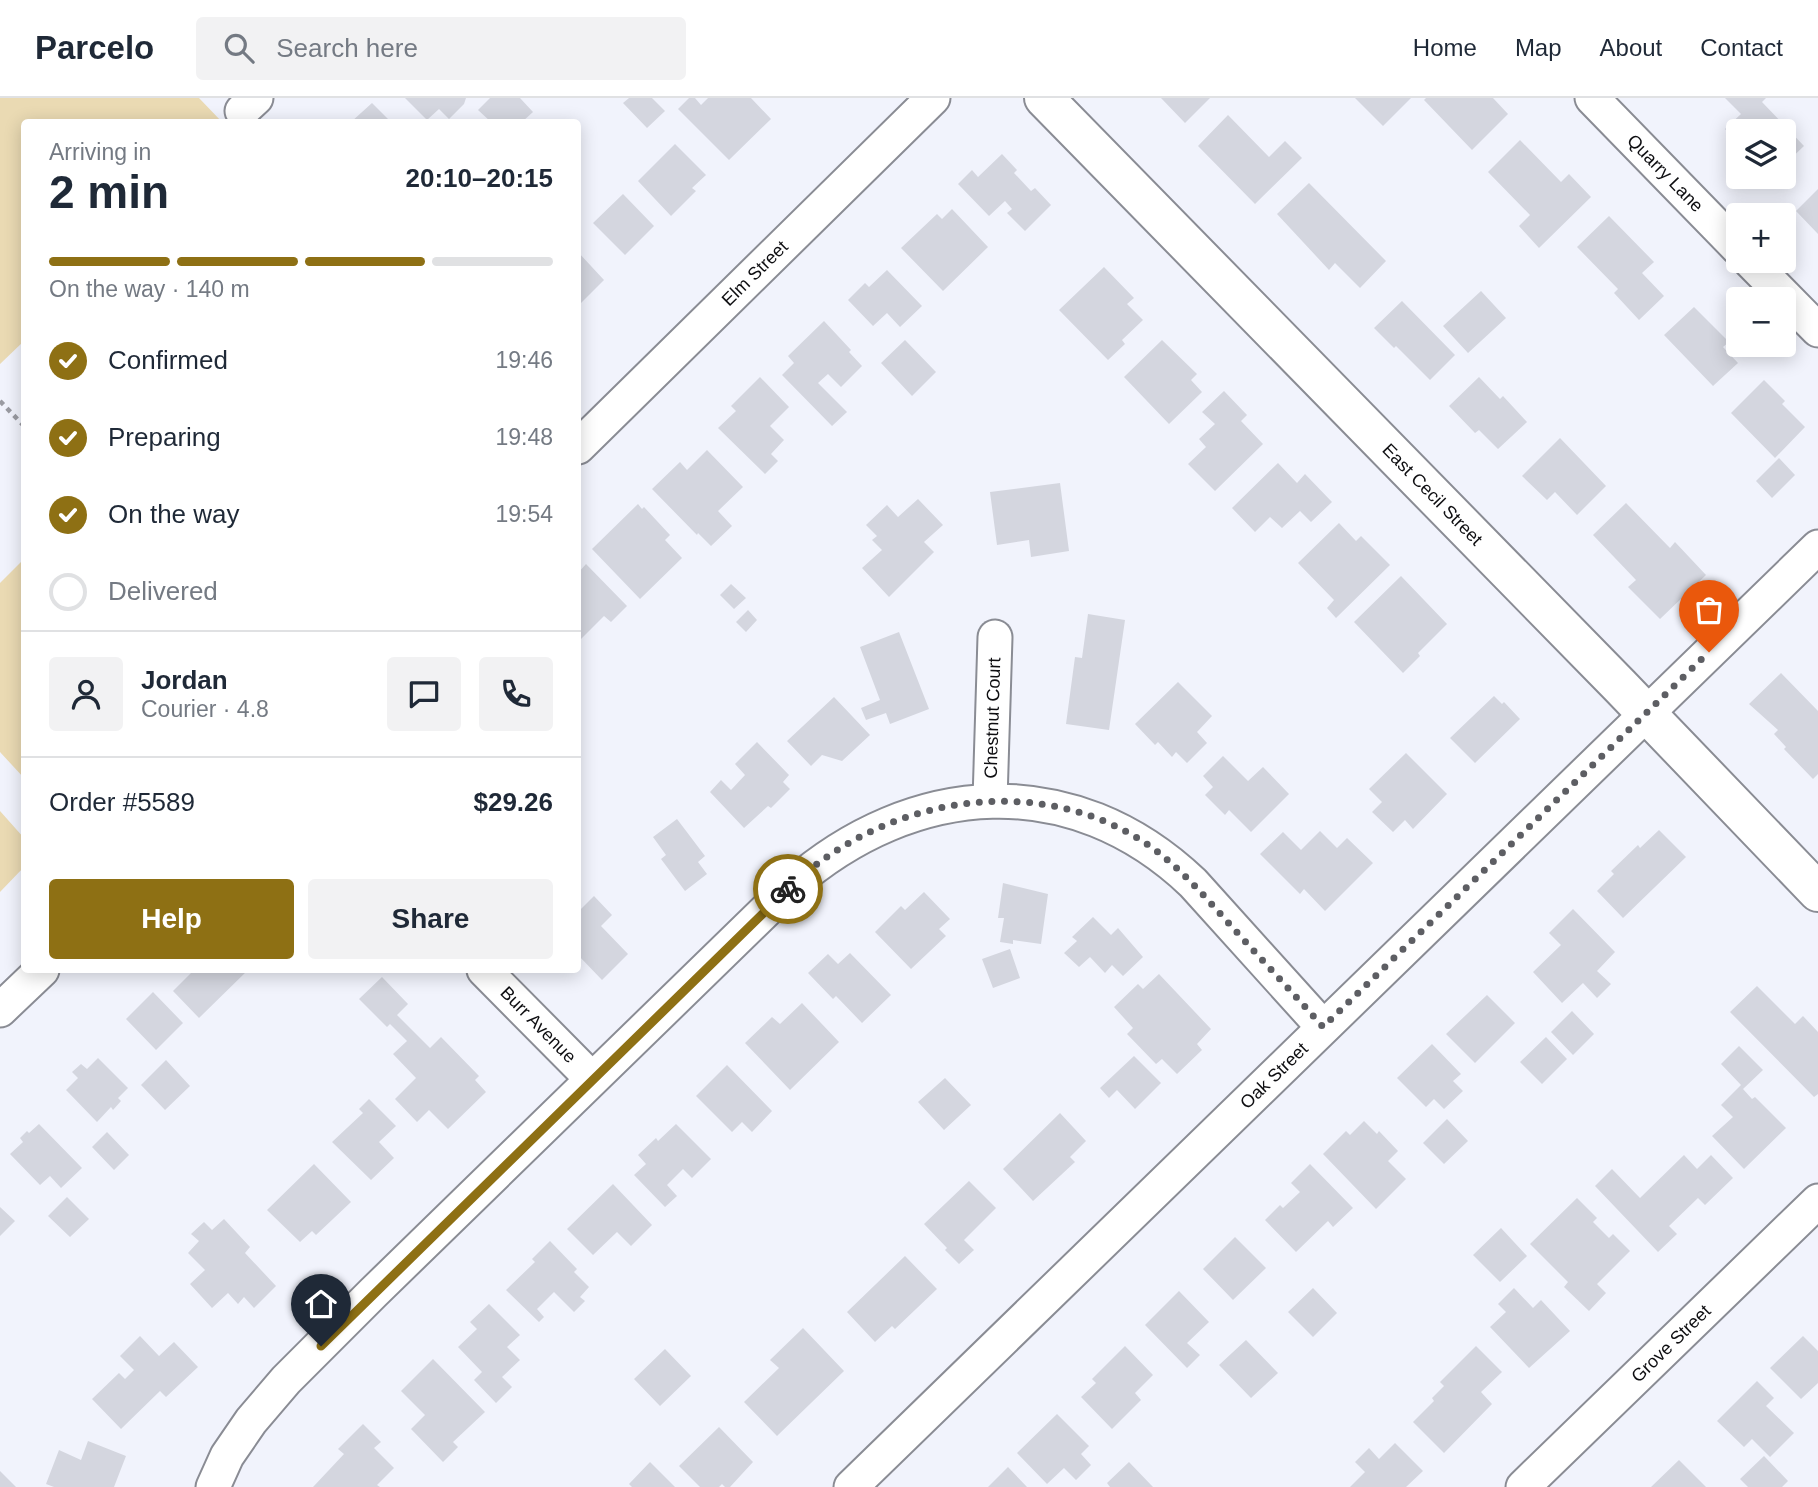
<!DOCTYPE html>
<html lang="en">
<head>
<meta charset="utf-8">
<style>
	body { margin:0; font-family:Arial,sans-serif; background:#f2f2f3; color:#1f2937; height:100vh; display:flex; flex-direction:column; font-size:26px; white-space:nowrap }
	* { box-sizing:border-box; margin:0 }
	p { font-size:23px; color:#747a83 }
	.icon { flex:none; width:38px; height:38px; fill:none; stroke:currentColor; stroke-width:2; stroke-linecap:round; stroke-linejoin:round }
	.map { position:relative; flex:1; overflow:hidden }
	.details { position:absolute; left:21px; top:21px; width:560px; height:854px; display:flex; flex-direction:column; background:#fff; border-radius:7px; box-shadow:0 4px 18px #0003 }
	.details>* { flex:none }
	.tools { position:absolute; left:1726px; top:21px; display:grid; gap:14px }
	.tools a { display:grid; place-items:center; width:70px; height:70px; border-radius:7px; background:#fff; box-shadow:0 4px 18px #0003; font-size:35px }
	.pin { position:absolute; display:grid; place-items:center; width:60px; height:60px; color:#fff; margin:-72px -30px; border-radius:50% 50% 50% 0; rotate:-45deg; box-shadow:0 0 7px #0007 }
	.pin .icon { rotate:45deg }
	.courier { position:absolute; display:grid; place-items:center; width:70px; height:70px; margin:-35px; border:5px solid #8e7014; border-radius:50%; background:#fff; color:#222; box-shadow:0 2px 9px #0007 }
	.head em { font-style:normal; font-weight:600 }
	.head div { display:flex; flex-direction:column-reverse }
	.head { display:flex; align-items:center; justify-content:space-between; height:119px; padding:0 28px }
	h1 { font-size:46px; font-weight:600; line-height:52px }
	.bar { display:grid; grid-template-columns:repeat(4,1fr); gap:10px 7px; align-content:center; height:84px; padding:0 28px }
	.bar i { height:9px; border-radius:5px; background:#e0e1e3 }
	.bar .current { background:#8e7014 }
	.bar p { grid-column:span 4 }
	.line { display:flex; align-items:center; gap:18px; padding:0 28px; border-top:2px solid #e0e1e3 }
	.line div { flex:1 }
	.round { display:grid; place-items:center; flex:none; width:74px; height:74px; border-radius:7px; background:#f2f2f3 }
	ol { padding:0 28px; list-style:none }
	li { display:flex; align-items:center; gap:21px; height:77px }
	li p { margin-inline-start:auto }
	li .icon { padding:7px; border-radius:50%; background:#8e7014; color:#fff; stroke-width:4 }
	li:last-child { color:#747a83 }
	li i { width:38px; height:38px; border:4px solid #e0e1e3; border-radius:50% }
	.cta { display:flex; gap:14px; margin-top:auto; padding:14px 28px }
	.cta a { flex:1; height:80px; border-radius:7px; background:#8e7014; color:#fff; font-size:28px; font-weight:600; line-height:80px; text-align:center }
	.cta a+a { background:#f2f2f3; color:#1f2937 }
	header { display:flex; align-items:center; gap:42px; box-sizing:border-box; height:98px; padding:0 35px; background:#fff; border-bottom:2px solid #e0e1e3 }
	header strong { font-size:33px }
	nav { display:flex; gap:38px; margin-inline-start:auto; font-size:24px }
	.search { width:490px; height:63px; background:#f2f2f3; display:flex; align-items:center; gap:18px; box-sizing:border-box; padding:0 24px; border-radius:7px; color:#747a83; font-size:26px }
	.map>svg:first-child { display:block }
</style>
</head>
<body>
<header>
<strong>Parcelo</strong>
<div class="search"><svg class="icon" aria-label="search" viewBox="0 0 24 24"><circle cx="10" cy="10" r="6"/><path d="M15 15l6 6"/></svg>Search here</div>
<nav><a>Home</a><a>Map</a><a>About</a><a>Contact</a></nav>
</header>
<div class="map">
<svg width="1818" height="1389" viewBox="0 0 1818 1389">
	<rect width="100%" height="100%" fill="#f1f3fc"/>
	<path fill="#eadab3" d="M0,0h199l23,24h-198v219l-24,23z
		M24,461v219l-24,-26v-169z
		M0,713l24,27v29l-24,25z"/>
	<path fill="#d4d6df" d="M405,0h61l-2,6 -15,15 -10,-10 -12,11z
		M490,0h30l13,14 -11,10h-31l-13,-12z
		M629,0h23l13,13 -18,17 -24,-25z
		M689,0h6l6,7 7,-7h43l20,21 -42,41 -51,-51z
		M1161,0h49l-25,25z
		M1355,0h56l-28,28z
		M1426,0h67l15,16 -36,36 -48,-50z
		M1725,0h41l-4,4 42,44 -21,20v-35h-45v12l-13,-14 16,-15z
		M372,5l19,19h-40z
		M1228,17l41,42 16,-16 17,17 -47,46 -57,-58z
		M1520,42l41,42 8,-8 22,23 -52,51 -20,-22 11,-11 -42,-43z
		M675,46l31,31 -14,13 4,3 -25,25 -33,-35z
		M1002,56l15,16 -3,3 17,18 4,-3 16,17 -26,26 -18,-18 5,-4 -7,-8 -16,15 -31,-32 14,-14 6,7z
		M1309,85l77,78 -26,27 -25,-25 -6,7 -52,-56z
		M1818,91v45l-22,-23z
		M623,96l31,32 -29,29 -32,-32z
		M952,111l36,38 -45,44 -42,-43 36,-34 5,5z
		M1609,118l45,46 -12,11 22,23 -25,24 -25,-27 4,-4 -41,-42z
		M578,154l26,28 -26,26z
		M1104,169l30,31 -7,6 16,16 -21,20 3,4 -17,16 -49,-50z
		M887,172l35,36 -22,21 -13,-14 -14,13 -25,-26 17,-17 4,4z
		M1481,193l25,27 -38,35 -25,-27z
		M1402,203l53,54 -25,25 -34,-34 -2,2 -20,-20z
		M1694,209l35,35 -6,5 15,16 -25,23 -49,-51z
		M824,223l27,29 -2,2 13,14 -21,21 -13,-13 -10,9 29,29 -15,14 -50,-51 12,-12 -6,-7z
		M905,242l31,32 -24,24 -31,-33z
		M1162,242l35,34 -6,6 11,12 -33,32 -45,-47z
		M760,279l29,30 -19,19 14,14 -13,14 7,7 -13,13 -47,-46 18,-17 -5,-5z
		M1479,279l21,22 3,-3 24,26 -29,27 -19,-19 -4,3 -26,-27z
		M1764,282l21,21 -3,3 23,23 -30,31 -44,-45z
		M1224,293l23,24 -6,6 22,23 -48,47 -27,-27 18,-17 -7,-8 16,-15 -13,-12z
		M1560,340l46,48 -29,29 -22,-23 -8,8 -25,-24z
		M707,352l36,37 -25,24 14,15 -21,20 -13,-13 -1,2 -45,-46 28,-27 7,8z
		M1779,360l16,17 -23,23 -16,-17z
		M1278,365l19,20 8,-9 27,28 -21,20 -11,-11 -18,17 -12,-11 -15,15 -23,-24z
		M1060,385l9,68 -38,6 -2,-17 -32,5 -7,-53z
		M918,401l25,26 -19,17 10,10 -45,45 -27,-29 20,-18 -10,-10 5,-4 -11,-11 21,-20 11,12z
		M1626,405l44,45 5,-6 31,33 -46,44 -32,-32 8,-7 -43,-45z
		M638,406l4,5 2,-2 26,28 -5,5 17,18 -42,41 -48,-50z
		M1339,425l17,18 5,-5 29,29 -54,53 -9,-10 7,-8 -36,-37z
		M586,466l41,42 -16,16 -7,-6 -26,26v-69z
		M1401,478l46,48 -29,29 2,3 -17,17 -49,-51z
		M731,486l15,14 -12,11 -14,-14z
		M748,512l9,10 -11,12 -10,-10z
		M1088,516l37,6 -16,110 -43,-6 9,-67 7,1z
		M899,534l30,77 -39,15 -4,-11 -20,7 -5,-12 19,-8 -20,-53z
		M1781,575l37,38v63l-5,5 -29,-30 2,-2 -12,-13 4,-4 -29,-26z
		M1178,584l34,34 -15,16 10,11 -20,20 -11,-11 -4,5 -14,-15 -3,3 -20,-21z
		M1494,598l8,8 2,-2 16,17 -45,44 -25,-25z
		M834,599l36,38 -28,26 -20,-6 -11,11 -24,-25z
		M757,644l32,33 -6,7 7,7 -19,19 -3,-2 -24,22 -34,-36 11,-12 10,10 14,-15 -10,-11z
		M1406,655l41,41 -34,35 -8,-9 -12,12 -21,-20 10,-10 -13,-13z
		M1223,658l25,25 15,-14 26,27 -38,38 -22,-22 -4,5 -20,-20 8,-8 -10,-11z
		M677,721l28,37 -7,6 9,12 -22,17 -24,-32 5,-4 -13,-18z
		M1659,732l27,27 -63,61 -26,-27 17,-17 -3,-3 27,-26 2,3z
		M1320,733l17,17 10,-10 26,25 -48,48 -21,-22 -4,5 -40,-40 23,-22 18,18z
		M1003,785l45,11 -7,50 -28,-4v4l-13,-2 4,-24h-6z
		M924,794l26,27 -11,10 7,7 -35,33 -36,-37 26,-26 4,4z
		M594,798l18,19 -11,11 27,28 -26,26 -24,-25v-43z
		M1573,811l42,43 -18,19 14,13 -14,14 -14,-15 -21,20 -29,-31 28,-27 -12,-12z
		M1093,819l18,18 7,-7 25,29 -20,19 -11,-11 -7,8 -15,-16 -11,10 -15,-14 13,-12 -5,-4z
		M1010,851l10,29 -27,10 -11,-29z
		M850,855l41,42 -29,28 -26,-27 -3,3 -25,-26 20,-19 10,10z
		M187,872h61l-49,48 -26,-27 18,-18z
		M1159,876l52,55 -14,15 5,6 -25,24 -15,-15 -6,5 -29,-30 6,-6 -19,-21 24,-23 5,5z
		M382,879l26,27 -11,11 33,33 11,-11 38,39 -4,4 11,12 -38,37 -19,-19 -12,12 -22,-23 21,-21 -23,-24 14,-13 -17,-17 -3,3 -28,-28z
		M1757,888l38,38 8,-8 15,16v62l-4,3 -84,-85z
		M153,894l30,31 -27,27 -30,-31z
		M1487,897l28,28 -40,40 -29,-29z
		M802,905l37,39 -49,48 -45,-47 27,-26 8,7z
		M1572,913l22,23 -21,21 -22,-23z
		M1546,939l21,22 -25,25 -22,-22z
		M1432,946l29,30 -8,7 10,10 -19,18 -10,-10 -8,8 -29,-29z
		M1739,948l24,24 -20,19 9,10 3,-2 31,31 -42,41 -32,-33 21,-19 -12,-12 20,-20 -20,-21z
		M1134,958l27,27 -26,26 -18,-19 -8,8 -9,-10z
		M98,960l30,30 -10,10 3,3 -8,9 -2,-3 -14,15 -31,-32 12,-12 -6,-6 9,-8 6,5z
		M166,962l24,26 -25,24 -24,-25z
		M727,967l45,46 -20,21 -10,-10 -10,10 -36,-36z
		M945,980l26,27 -27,25 -26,-28z
		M369,1001l27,27 -17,16 15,16 -23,22 -39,-38 31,-29 -4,-4z
		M1060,1015l26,28 -16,16 5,5 -42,39 -30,-32z
		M1447,1021l21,22 -24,23 -21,-21z
		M1364,1023l13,13 2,-3 19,20 -10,10 18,18 -30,30 -53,-55 23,-23 4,4z
		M39,1026l43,44 -21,20 -11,-12 -10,9 -30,-31 13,-12 -3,-4 7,-7 2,2z
		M676,1026l35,35 -19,19 -9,-9 -16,16 10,11 -12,11 -31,-32 12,-11 -8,-9 18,-17 2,3z
		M107,1034l22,23 -15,15 -22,-23z
		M1684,1057l13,14 14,-14 22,23 -28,27 -7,-7 -29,28 8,8 -19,18 -63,-66 17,-17 28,29z
		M314,1066l37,38 -35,33 -4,-4 -12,11 -33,-32z
		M1310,1066l43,44 -20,19 -5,-6 -32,31 -31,-32 15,-15 3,3 17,-16 -9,-9z
		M969,1083l27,27 -32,32 10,10 -15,14 -14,-14 2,-2 -23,-24z
		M613,1086l39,41 -21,21 -14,-14 -24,23 -26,-26z
		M67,1099l22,22 -19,18 -22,-21z
		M1577,1100l20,20 -4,4 16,16 4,-4 17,17 -33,33 9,9 -17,18 -25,-24 4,-5 -38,-38z
		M0,1109l15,14 -15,15z
		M224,1121l26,28 -5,6 31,33 -22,22 -10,-11 -6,7 -10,-11 -16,15 -22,-24 15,-14 -17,-17 11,-12 -8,-7 13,-12 8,8z
		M1501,1130l26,28 -27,26 -27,-27z
		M1235,1139l31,31 -33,32 -30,-31z
		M550,1143l27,28 -3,3 15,15 -9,10 5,4 -11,11 -20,-20 -17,17 7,8 -5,5 -33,-32 29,-28 -3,-3z
		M905,1158l32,33 -42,40 -3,-3 -17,16 -28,-30z
		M1313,1190l24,25 -24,24 -25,-25z
		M1514,1190l19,20 8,-8 29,31 -41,37 -39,-41 16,-15 -8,-8z
		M1179,1193l30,31 -22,21 13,12 -13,13 -42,-43z
		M489,1206l31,31 -13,12 13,13 -18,17 10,10 -16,16 -22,-23 8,-8 -24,-25 19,-18 -7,-7z
		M803,1230l41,43 -67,65 -33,-34 35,-34 -9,-8z
		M140,1238l19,20 15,-14 24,25 -32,30 -6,-6 -39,38 -29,-30 27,-26 6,6 9,-9 -14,-14z
		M1803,1238l15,15v32l-17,16 -31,-31z
		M1246,1242l32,33 -27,25 -32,-33z
		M1125,1248l28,29 -18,18 6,7 -29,29 -31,-32 15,-14 -4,-4z
		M1476,1248l26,26 -21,20 11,12 -48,49 -31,-31 21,-21 -2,-3 12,-12 -4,-4z
		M665,1251l26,27 -31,30 -26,-27z
		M433,1261l52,53 -32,30 5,5 -15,15 -32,-33 14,-14 -24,-24z
		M1757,1283l17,17 -8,8 28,27 -24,24 -18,-18 -8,8 -27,-26z
		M1057,1316l32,32 -8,8 10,11 -15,15 -12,-12 -17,16 -30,-31z
		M363,1326l18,18 -7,6 20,20 -17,17 3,2h-67l31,-33 -6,-5z
		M719,1329l34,35 -23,25h-5l-3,-3 -3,3h-19l-21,-21z
		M88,1343l38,15 -12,31h-60l-8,-3 13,-34 22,10z
		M1395,1345l28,28 -17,16h-56l15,-15 -10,-10 14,-14 10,11z
		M1764,1358l24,25 -6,6h-34l-8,-8z
		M1679,1362l27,27h-55z
		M650,1364l25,25h-43l-3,-3z
		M1129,1364l24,25h-43l-3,-4z
		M1008,1369l19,20h-39z
		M0,1373l16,16h-16z"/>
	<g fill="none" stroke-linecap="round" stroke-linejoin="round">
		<g stroke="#8a8c94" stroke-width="37">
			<g id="minor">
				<path id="s1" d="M1592,0l146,150"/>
				<path d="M242,13l14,-13"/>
				<path d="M1750,163l68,69"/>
				<path id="s2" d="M578,349l355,-349"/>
				<path id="s3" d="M990,702l5,-163"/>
				<path id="s4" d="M484,872l108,109"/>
				<path d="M0,912l42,-40"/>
				<path d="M213,1389l14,-31 24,-35 35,-41 87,-87 418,-407c122,-107 281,-118 402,-3l130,144"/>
				<path id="s5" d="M851,1389l967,-940"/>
				<path id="s6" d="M1523,1389l295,-286"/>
			</g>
		</g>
		<g stroke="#8a8c94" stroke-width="42">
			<g id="major">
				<path id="s7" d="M1044,0l576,588 198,206"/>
			</g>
		</g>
		<path stroke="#9a9ba2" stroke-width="4.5" stroke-dasharray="5 5" stroke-linecap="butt" d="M0,303l24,25"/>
		<use href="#minor" stroke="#fff" stroke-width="33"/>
		<use href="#major" stroke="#fff" stroke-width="38"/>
	</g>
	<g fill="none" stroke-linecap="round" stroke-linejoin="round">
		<path stroke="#5d5e63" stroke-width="7" stroke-dasharray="0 12.6" d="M788,791c95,-93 254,-121 366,-40 30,23 54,51 79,79 30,33 60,65 90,99l386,-375"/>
		<path stroke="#8e7014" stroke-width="9" d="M321,1248l467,-457"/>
	</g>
	<g text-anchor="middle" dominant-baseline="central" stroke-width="5" stroke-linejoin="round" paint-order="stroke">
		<g font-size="18" fill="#0e0e11" stroke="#fff">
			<text stroke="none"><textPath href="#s1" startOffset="105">Quarry Lane</textPath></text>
			<text stroke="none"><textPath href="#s2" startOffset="248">Elm Street</textPath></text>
			<text stroke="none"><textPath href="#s7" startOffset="555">East Cecil Street</textPath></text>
			<text stroke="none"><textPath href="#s3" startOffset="82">Chestnut Court</textPath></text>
			<text stroke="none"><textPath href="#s4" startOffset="77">Burr Avenue</textPath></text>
			<text stroke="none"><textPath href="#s5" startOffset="590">Oak Street</textPath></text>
			<text stroke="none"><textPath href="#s6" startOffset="206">Grove Street</textPath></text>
		</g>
	</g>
</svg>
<div class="tools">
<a><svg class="icon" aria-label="layers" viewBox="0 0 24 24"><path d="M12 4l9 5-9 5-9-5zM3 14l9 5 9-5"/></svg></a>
<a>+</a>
<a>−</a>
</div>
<div class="pin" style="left:1709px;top:554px;background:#ea580c"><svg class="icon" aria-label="bag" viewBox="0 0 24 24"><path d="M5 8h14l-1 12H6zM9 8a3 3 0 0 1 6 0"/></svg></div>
<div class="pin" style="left:321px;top:1248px;background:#1f2937"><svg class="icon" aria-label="home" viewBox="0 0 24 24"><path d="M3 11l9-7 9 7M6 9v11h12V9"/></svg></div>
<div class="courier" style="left:788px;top:791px"><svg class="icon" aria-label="bike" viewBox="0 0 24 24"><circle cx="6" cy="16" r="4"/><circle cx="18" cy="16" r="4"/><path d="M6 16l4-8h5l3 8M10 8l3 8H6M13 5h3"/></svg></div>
<section class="details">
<div class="head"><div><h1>2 min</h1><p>Arriving in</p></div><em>20:10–20:15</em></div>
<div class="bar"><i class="current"></i><i class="current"></i><i class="current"></i><i></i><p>On the way · 140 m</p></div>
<ol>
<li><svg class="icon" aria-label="check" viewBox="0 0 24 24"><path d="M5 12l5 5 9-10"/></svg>Confirmed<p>19:46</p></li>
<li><svg class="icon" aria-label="check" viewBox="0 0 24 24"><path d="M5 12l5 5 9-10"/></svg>Preparing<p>19:48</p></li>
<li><svg class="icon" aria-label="check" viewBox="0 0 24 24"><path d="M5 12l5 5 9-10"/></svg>On the way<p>19:54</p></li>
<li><i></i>Delivered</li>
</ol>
<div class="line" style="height:126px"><a class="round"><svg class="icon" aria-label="person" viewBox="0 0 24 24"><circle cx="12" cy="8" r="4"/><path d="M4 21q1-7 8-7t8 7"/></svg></a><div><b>Jordan</b><p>Courier · 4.8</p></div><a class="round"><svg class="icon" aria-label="chat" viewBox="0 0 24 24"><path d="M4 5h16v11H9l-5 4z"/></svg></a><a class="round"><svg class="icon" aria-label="phone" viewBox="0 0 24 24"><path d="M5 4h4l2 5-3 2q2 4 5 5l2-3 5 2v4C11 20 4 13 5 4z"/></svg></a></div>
<div class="line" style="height:91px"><div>Order #5589</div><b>$29.26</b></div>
<div class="cta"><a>Help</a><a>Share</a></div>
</section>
</div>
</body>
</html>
